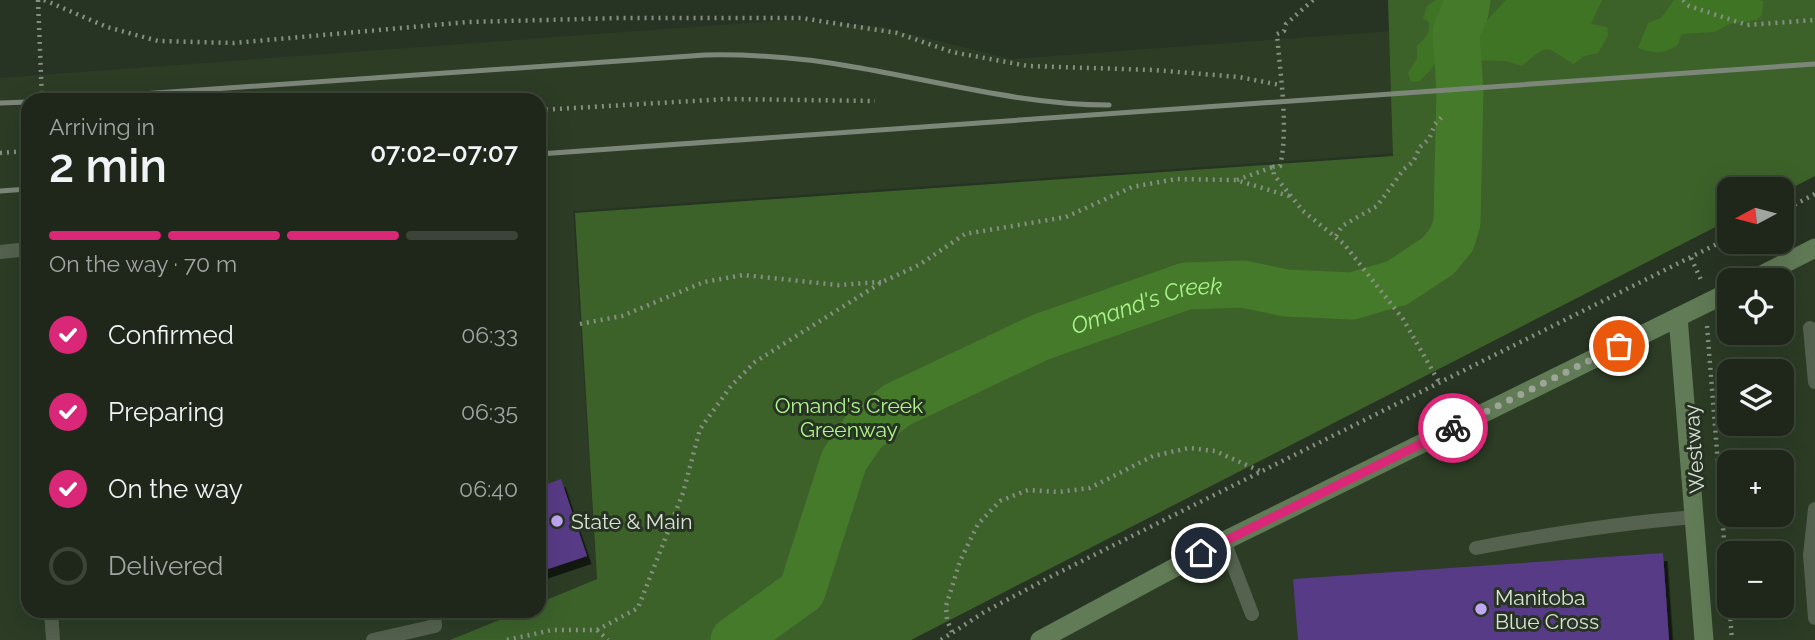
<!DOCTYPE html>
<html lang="en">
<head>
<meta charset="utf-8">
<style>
	body { margin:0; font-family:Raleway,sans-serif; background:#262f23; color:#f1f3f6; height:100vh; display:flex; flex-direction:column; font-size:26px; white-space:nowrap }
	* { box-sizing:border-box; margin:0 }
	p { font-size:23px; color:#a1a5a2 }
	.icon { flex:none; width:38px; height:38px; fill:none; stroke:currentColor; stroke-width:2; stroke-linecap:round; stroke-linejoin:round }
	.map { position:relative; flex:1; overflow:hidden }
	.details { position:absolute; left:21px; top:93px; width:525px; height:525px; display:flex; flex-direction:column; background:#1e271a; border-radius:21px; box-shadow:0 7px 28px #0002,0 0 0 2px #3c4439 }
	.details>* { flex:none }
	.needle { width:46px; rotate:263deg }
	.tools { position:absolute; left:1717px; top:177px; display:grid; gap:14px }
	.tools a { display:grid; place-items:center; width:77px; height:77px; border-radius:14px; background:#1e271a; box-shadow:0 7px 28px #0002,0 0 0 2px #3c4439; font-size:35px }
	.pin { position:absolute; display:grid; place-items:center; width:60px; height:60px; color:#fff; margin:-30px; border:4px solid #fff; border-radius:50%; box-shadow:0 2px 7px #0007 }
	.courier { position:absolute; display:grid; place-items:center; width:70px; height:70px; margin:-35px; border:5px solid #db2777; border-radius:50%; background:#fff; color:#222; box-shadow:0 2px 9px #0007 }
	.head em { font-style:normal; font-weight:600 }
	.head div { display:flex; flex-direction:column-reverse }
	.head { display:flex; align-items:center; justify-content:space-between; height:119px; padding:0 28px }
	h1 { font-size:46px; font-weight:600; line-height:52px }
	.bar { display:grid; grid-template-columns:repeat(4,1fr); gap:10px 7px; align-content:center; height:84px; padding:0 28px }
	.bar i { height:9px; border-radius:5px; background:#3c4439 }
	.bar .on { background:#db2777 }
	.bar p { grid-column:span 4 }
	ol { padding:0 28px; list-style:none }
	li { display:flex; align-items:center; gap:21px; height:77px }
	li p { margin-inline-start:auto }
	li .icon { padding:7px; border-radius:50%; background:#db2777; color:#fff; stroke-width:4 }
	li:last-child { color:#a1a5a2 }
	li i { width:38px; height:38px; border:4px solid #3c4439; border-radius:50% }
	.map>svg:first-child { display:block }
</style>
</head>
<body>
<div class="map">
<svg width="1815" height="640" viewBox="0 0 1815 640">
	<defs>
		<filter id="shadow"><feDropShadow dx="4.5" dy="8" stdDeviation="0" flood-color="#0009"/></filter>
	</defs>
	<rect width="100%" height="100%" fill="#283423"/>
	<path fill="#2c3c25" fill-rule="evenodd" d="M788,20l89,6 134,33 382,-28 67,121 -74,2 -813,57 24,368 -58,24v-503h-511v511h493l-71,29h-450v-562z
		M1815,259v381h-765l174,-99 505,-241v32h53v-52h-11zM1729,371h53v53h-53zM1729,462h53v52h-53zM1729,553h53v53h-53z"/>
	<path fill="#3c622a" d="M1388,0h427v176l-33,17v-4h-53v31l-818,420h-461l71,-29h18v-8l58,-24 -22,-366 818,-57z"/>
	<path fill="#407425" d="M1436,0h24l-13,25 -5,32 -22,24 -9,1 -3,-9 9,-14v-13c7,-7 15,-14 11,-25l-5,-2 4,-13z
		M1506,0h96l-11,24 16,3 1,9 -10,17 -13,3 -12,8c-29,-19 -24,-21 -51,2l-16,-5 -46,-1 -3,-9 3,-19 20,-4z
		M1674,0h85l4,1 -1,14 -6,5 -26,4 -16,8 -33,2 -3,11c-15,9 -23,9 -40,3l10,-25 13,-5z"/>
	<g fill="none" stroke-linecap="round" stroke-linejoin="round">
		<path stroke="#457a2b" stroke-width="47" id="s1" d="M734,640l68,-49 42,-131 20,-29 33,-26 144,-68 145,-51 57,-2 43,9 66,3 45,-13 41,-27 14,-17 5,-17 3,-131 -4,-59 9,-20 2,-12"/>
	</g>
	<path fill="#593a86" filter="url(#shadow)" d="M561,479l26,77 -48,16v-85z
		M1663,553l6,87h-371l-5,-61z"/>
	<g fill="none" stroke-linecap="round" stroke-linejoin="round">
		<path stroke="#858f82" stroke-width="4.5" stroke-dasharray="2 5" stroke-linecap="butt" d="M38,0l4,100
			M44,0l63,27 51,14 76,2 234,-21 153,-4h180l96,15 55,19 76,14 126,4 85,7 41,8
			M1313,0l-27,24 -2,7 -7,3c3,40 12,94 3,132l-7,1 1,8 29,36 41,33 59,75 36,63
			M1683,0l6,6 58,19 68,-5
			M539,110l188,-11 148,2
			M0,153l28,-2
			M1237,180l36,-13
			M1782,211l33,-17
			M1336,236l6,-10 35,-20 27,-37 9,-7 7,-15 9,-8 6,-15 7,-7
			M1691,258l11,24
			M580,324l42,-8 82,-34 39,-7 95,10 43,-3
			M1707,326l25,314
			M597,630l11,10
			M952,632l-5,-12 -1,-14 14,-45 18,-37 22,-23 28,-11 30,2 32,-4 63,-32 36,-8 26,3 45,20
			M507,640l45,-10h45l41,-22 45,-115 17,-64 31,-43 24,-24 127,-80 37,-17 46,-31 101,-17 66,-30 44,-8 60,1 53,16
			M941,640l45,-29 66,-35 677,-338"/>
		<path stroke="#54624f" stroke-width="14" d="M0,252l28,-3
			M1810,328l5,54
			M1815,509l-5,46 5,63
			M1224,541l28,73
			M1476,548c73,-14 144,-25 219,-31
			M51,611l2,29
			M373,640l62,-14 -1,-15"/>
		<path stroke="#617b57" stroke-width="19" d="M1752,280l63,-32
			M1678,317l26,323
			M1040,640l184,-99 505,-249"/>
		<path stroke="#7d8779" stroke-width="5" d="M55,100l650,-45c50,-1 99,3 149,12 84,14 169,38 255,38
			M0,103l28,-1
			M539,154l1276,-90
			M0,191l28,-2"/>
	</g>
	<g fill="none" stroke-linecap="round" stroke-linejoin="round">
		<path stroke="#9ca598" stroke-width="7" stroke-dasharray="0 12.6" d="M1453,428l166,-82"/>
		<path stroke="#db2777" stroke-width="9" d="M1201,553l252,-125"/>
	</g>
	<g fill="#c2a8f3" stroke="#283423" stroke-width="2.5">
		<circle cx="557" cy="521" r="7"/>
		<circle cx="1481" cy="609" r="7"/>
	</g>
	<g text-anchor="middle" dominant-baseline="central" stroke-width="6" stroke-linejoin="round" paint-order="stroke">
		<g font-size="21" fill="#aef78d" stroke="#283423">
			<text x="849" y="405">Omand's Creek<tspan x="849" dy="24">Greenway</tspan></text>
		</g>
		<g font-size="21" fill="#dae2d7" stroke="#283423">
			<text transform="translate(1694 449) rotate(-94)">Westway</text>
		</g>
		<g font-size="21" fill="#dae2d7" stroke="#283423" text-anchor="start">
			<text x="571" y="521">State &amp; Main</text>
			<text x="1495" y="597">Manitoba<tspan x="1495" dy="24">Blue Cross</tspan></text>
		</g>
		<g font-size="23" font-style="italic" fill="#a9f289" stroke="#283423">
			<text stroke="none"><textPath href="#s1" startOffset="569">Omand's Creek</textPath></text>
		</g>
	</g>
</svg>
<div class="tools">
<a><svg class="needle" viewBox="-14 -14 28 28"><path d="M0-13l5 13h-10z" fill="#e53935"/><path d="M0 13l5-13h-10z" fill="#a1a5a2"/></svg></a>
<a><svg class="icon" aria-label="locate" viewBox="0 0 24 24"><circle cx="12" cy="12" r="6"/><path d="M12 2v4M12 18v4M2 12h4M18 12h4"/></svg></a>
<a><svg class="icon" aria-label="layers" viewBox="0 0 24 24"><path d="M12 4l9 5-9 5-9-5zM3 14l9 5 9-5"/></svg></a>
<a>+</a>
<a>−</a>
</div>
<div class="pin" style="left:1619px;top:346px;background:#ea580c"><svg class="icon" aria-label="bag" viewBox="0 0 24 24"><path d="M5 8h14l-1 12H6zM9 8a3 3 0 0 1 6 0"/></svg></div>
<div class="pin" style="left:1201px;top:553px;background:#1f2937"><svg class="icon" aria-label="home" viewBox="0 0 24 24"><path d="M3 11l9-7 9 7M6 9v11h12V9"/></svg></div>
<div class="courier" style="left:1453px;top:428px"><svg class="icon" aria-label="bike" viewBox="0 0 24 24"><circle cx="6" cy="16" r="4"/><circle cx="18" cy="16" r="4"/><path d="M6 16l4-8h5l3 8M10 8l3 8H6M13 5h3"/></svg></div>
<section class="details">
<div class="head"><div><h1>2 min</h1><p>Arriving in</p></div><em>07:02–07:07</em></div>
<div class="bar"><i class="on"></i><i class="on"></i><i class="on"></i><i></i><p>On the way · 70 m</p></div>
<ol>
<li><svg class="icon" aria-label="check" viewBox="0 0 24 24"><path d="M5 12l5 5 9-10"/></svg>Confirmed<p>06:33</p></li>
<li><svg class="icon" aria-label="check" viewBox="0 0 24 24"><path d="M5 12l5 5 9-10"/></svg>Preparing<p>06:35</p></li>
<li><svg class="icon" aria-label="check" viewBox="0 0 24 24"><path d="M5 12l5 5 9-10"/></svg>On the way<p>06:40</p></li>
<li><i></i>Delivered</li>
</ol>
</section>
</div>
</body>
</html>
